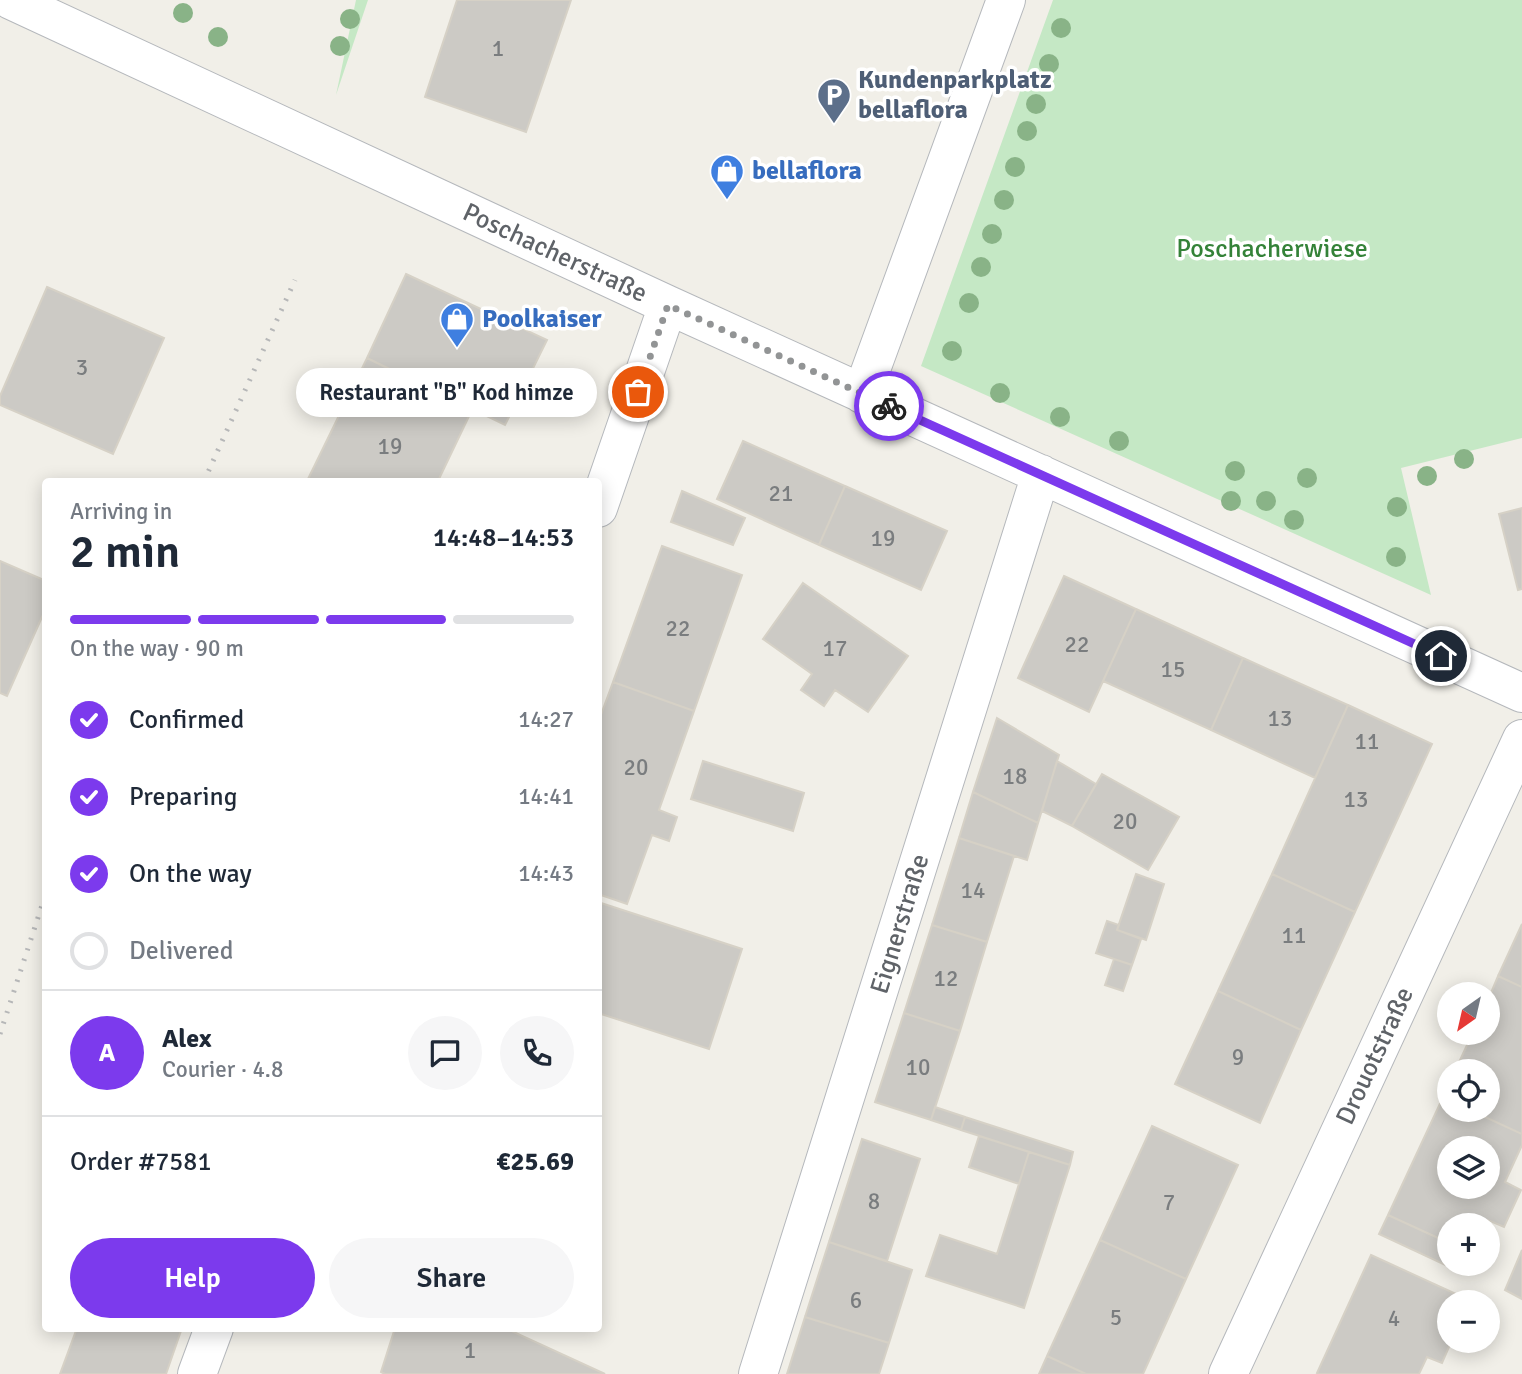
<!DOCTYPE html>
<html lang="en">
<head>
<meta charset="utf-8">
<style>
	body { margin:0; font-family:Signika,sans-serif; background:#f6f6f7; color:#1f2937; height:100vh; display:flex; flex-direction:column; font-size:26px; white-space:nowrap }
	* { box-sizing:border-box; margin:0 }
	p { font-size:23px; color:#747a83 }
	.icon { flex:none; width:38px; height:38px; fill:none; stroke:currentColor; stroke-width:2; stroke-linecap:round; stroke-linejoin:round }
	.map { position:relative; flex:1; overflow:hidden }
	.panel { position:absolute; left:42px; top:478px; width:560px; height:854px; display:flex; flex-direction:column; background:#fff; border-radius:7px; box-shadow:0 4px 18px #0003 }
	.panel>* { flex:none }
	.needle { width:46px; rotate:214deg }
	.buttons { position:absolute; left:1437px; top:982px; display:grid; gap:14px }
	.buttons a { display:grid; place-items:center; width:63px; height:63px; border-radius:50%; background:#fff; box-shadow:0 4px 18px #0003; font-size:35px }
	.pin { position:absolute; display:grid; place-items:center; width:60px; height:60px; color:#fff; margin:-30px; border:4px solid #fff; border-radius:50%; box-shadow:0 2px 7px #0007 }
	.courier { position:absolute; display:grid; place-items:center; width:70px; height:70px; margin:-35px; border:5px solid #7c3aed; border-radius:50%; background:#fff; color:#222; box-shadow:0 2px 9px #0007 }
	.bubble { position:absolute; height:49px; border-radius:24px; background:#fff; box-shadow:0 4px 18px #0003; font-size:23px; font-weight:600; line-height:49px; text-align:center }
	.overview em { font-style:normal; font-weight:600 }
	.overview div { display:flex; flex-direction:column-reverse }
	.overview { display:flex; align-items:center; justify-content:space-between; height:119px; padding:0 28px }
	h1 { font-size:46px; font-weight:600; line-height:52px }
	.bar { display:grid; grid-template-columns:repeat(4,1fr); gap:10px 7px; align-content:center; height:84px; padding:0 28px }
	.bar i { height:9px; border-radius:5px; background:#e0e1e3 }
	.bar .current { background:#7c3aed }
	.bar p { grid-column:span 4 }
	.line { display:flex; align-items:center; gap:18px; padding:0 28px; border-top:2px solid #e0e1e3 }
	.line div { flex:1 }
	.round { display:grid; place-items:center; flex:none; width:74px; height:74px; border-radius:37px; background:#f6f6f7 }
	ol { padding:0 28px; list-style:none }
	li { display:flex; align-items:center; gap:21px; height:77px }
	li p { margin-inline-start:auto }
	li .icon { padding:7px; border-radius:50%; background:#7c3aed; color:#fff; stroke-width:4 }
	li:last-child { color:#747a83 }
	li i { width:38px; height:38px; border:4px solid #e0e1e3; border-radius:50% }
	.primary-button { display:flex; gap:14px; margin-top:auto; padding:14px 28px }
	.primary-button a { flex:1; height:80px; border-radius:42px; background:#7c3aed; color:#fff; font-size:28px; font-weight:600; line-height:80px; text-align:center }
	.primary-button a+a { background:#f6f6f7; color:#1f2937 }
	.map>svg:first-child { display:block }
</style>
</head>
<body>
<div class="map">
<svg width="1522" height="1374" viewBox="0 0 1522 1374">
	<rect width="100%" height="100%" fill="#f1efe8"/>
	<path fill="#c5e8c5" d="M356,0h12l-32,95z
		M1053,0h469v438l-121,30 30,127 -510,-229z"/>
	<path fill="#cccac5" stroke="#d6d1c6" stroke-width="2" fill-rule="evenodd" d="M457,0h114l-45,132 -101,-35z
		M406,274l141,66 -42,85 -138,-67z
		M47,287l117,51 -51,116 -113,-49v-9z
		M367,358l105,52 -34,71h-131z
		M743,441l102,45 -26,59 -102,-46z
		M845,486l102,45 -26,59 -102,-45z
		M682,491l63,27 -12,27 -62,-23z
		M1522,508v81l-4,1 -19,-76z
		M662,546l80,29 -48,136 -81,-29z
		M0,561l46,20v27l-39,88 -7,-3z
		M1064,576l72,33 -47,103 -71,-34z
		M803,583l105,73 -40,56 -33,-22 -11,16 -23,-16 11,-16 -49,-35z
		M1136,609l107,49 -32,72 -108,-49z
		M1243,658l105,47 -33,73 -104,-48z
		M613,682l81,29 -35,99 18,7 -8,24 -17,-6 -25,69 -29,-10v-171z
		M1348,705l84,39 -77,168 -83,-38z
		M997,718l62,37 -21,68 -65,-31z
		M703,761l101,32 -11,38 -102,-32z
		M1057,761l39,23 -24,42 -30,-15z
		M1102,774l77,43 -31,53 -76,-44z
		M973,792l65,31 -11,37 -68,-22z
		M959,838l55,18 -27,86 -55,-17z
		M1136,874l28,10 -18,56 -29,-10z
		M1272,874l83,38 -54,118 -83,-39z
		M598,902l144,47 -33,100 -111,-36z
		M1107,921l12,4 -2,5 24,9 -9,26 -36,-12z
		M1522,924v63l-24,-11z
		M932,925l55,17 -27,89 -56,-18z
		M1114,959l18,6 -9,26 -18,-6z
		M1498,976l24,11v147l-52,-24h18v-39h-33l18,-39h15v-32z
		M1218,991l83,39 -41,93 -85,-39z
		M904,1013l56,18 -29,89 -56,-18z
		M1443,1097l6,3v10h21l52,24v11l-17,37 16,8 -17,37 -16,-7 -3,5h-36v18l-61,-28zM1449,1148h39v38h-39z
		M935,1107l30,10 -4,13 -30,-10z
		M965,1117l108,35 -3,13 -109,-35z
		M1152,1126l86,39 -52,114 -86,-39z
		M979,1136l50,16 -10,32 -50,-17z
		M862,1139l58,20 -33,102 -58,-19z
		M1029,1152l41,13 -46,143 -98,-32 14,-41 57,19z
		M1388,1215l61,28v21h10l-3,6 -77,-36z
		M1100,1240l86,39 -43,95h-57l-39,-18z
		M829,1242l83,28 -23,73 -84,-26z
		M1522,1250v49l-17,-9z
		M1371,1255l85,39 -4,8h-3v8l-6,14 6,3v13h3l-10,23 -15,-6 -8,17h-100l-2,-1z
		M805,1317l84,26 -10,31h-92z
		M77,1328h105l-16,46h-106z
		M395,1328h110l100,46h-220l-4,-2z
		M1047,1356l39,18h-47z"/>
	<g fill="none" stroke-linecap="round" stroke-linejoin="round">
		<g stroke="#b5b8bc" stroke-width="40">
			<path id="minor" d="M11,0l657,305 854,388
				M862,394l144,-394
				M598,508l70,-203
				M197,1374l17,-46
				M758,1374l283,-900
				M1228,1374l294,-635"/>
		</g>
		<use href="#minor" stroke="#fff" stroke-width="38"/>
		<path stroke="#b6b7b8" stroke-width="5" stroke-dasharray="2 9" stroke-linecap="butt" d="M204,481l91,-201
			M0,1034l46,-141"/>
	</g>
	<g fill="#89b387">
		<circle cx="183" cy="13" r="10"/>
		<circle cx="350" cy="19" r="10"/>
		<circle cx="1061" cy="28" r="10"/>
		<circle cx="218" cy="37" r="10"/>
		<circle cx="340" cy="46" r="10"/>
		<circle cx="1049" cy="64" r="10"/>
		<circle cx="1036" cy="104" r="10"/>
		<circle cx="1027" cy="131" r="10"/>
		<circle cx="1015" cy="167" r="10"/>
		<circle cx="1004" cy="200" r="10"/>
		<circle cx="992" cy="234" r="10"/>
		<circle cx="981" cy="267" r="10"/>
		<circle cx="969" cy="303" r="10"/>
		<circle cx="952" cy="351" r="10"/>
		<circle cx="1000" cy="393" r="10"/>
		<circle cx="1060" cy="417" r="10"/>
		<circle cx="1119" cy="441" r="10"/>
		<circle cx="1464" cy="459" r="10"/>
		<circle cx="1235" cy="471" r="10"/>
		<circle cx="1427" cy="476" r="10"/>
		<circle cx="1307" cy="478" r="10"/>
		<circle cx="1231" cy="501" r="10"/>
		<circle cx="1266" cy="501" r="10"/>
		<circle cx="1397" cy="507" r="10"/>
		<circle cx="1294" cy="520" r="10"/>
		<circle cx="1396" cy="557" r="10"/>
	</g>
	<g fill="none" stroke-linecap="round" stroke-linejoin="round">
		<path stroke="#929495" stroke-width="7" stroke-dasharray="0 12.6" d="M638,392l30,-87 221,101"/>
		<path stroke="#7c3aed" stroke-width="9" d="M889,406l552,250"/>
	</g>
	<defs>
		<g id="parking-pin" transform="scale(1.75)"><path d="M0 17L-7.5 6A9.5 9.5 0 1 1 7.5 6Z" fill="#5c6f8a" stroke="#fff"/><path d="M-3.5-5.5H1a3.5 3.5 0 0 1 0 7H-1V5.5H-3.5ZM-1-3.4V-.6H.8a1.4 1.4 0 0 0 0-2.8Z" fill="#fff"/></g>
		<g id="shop-pin" transform="scale(1.75)"><path d="M0 17L-7.5 6A9.5 9.5 0 1 1 7.5 6Z" fill="#3f7fe0" stroke="#fff"/><path d="M-5-2.5h2.3a2.7 3.5 0 0 1 5.4 0H5L5.5 6h-11ZM-1.5-2.5h3a1.5 2.3 0 0 0-3 0Z" fill="#fff"/></g>
	</defs>
	<g fill-rule="evenodd">
		<use href="#parking-pin" x="834" y="95"/>
		<use href="#shop-pin" x="727" y="171"/>
		<use href="#shop-pin" x="457" y="319"/>
	</g>
	<g text-anchor="middle" dominant-baseline="central" stroke-width="7" stroke-linejoin="round" paint-order="stroke">
		<g font-size="23" fill="#7a7d7f">
			<text x="498" y="48">1</text>
			<text x="82" y="367">3</text>
			<text x="390" y="446">19</text>
			<text x="781" y="493">21</text>
			<text x="883" y="538">19</text>
			<text x="678" y="628">22</text>
			<text x="1077" y="644">22</text>
			<text x="835" y="648">17</text>
			<text x="1173" y="669">15</text>
			<text x="1280" y="718">13</text>
			<text x="1367" y="741">11</text>
			<text x="636" y="767">20</text>
			<text x="1015" y="776">18</text>
			<text x="1356" y="799">13</text>
			<text x="1125" y="821">20</text>
			<text x="973" y="890">14</text>
			<text x="1294" y="935">11</text>
			<text x="946" y="978">12</text>
			<text x="1238" y="1057">9</text>
			<text x="918" y="1067">10</text>
			<text x="874" y="1201">8</text>
			<text x="1169" y="1202">7</text>
			<text x="856" y="1300">6</text>
			<text x="1116" y="1317">5</text>
			<text x="1394" y="1318">4</text>
			<text x="470" y="1350">1</text>
		</g>
		<g font-size="26" font-weight="bold" fill="#4e5e75" stroke="#fff" text-anchor="start">
			<text x="858" y="80">Kundenparkplatz<tspan x="858" dy="30">bellaflora</tspan></text>
		</g>
		<g font-size="26" font-weight="bold" fill="#366cbe" stroke="#fff" text-anchor="start">
			<text x="752" y="171">bellaflora</text>
			<text x="482" y="319">Poolkaiser</text>
		</g>
		<g font-size="26" fill="#348238" stroke="#fff">
			<text x="1272" y="249">Poschacherwiese</text>
		</g>
		<g font-size="26" fill="#5f6368" stroke="#fff">
			<text transform="translate(555 253) rotate(25)">Poschacherstraße</text>
			<text transform="translate(900 924) rotate(-73)">Eignerstraße</text>
			<text transform="translate(1375 1056) rotate(-65)">Drouotstraße</text>
		</g>
	</g>
</svg>
<div class="buttons">
<a><svg class="needle" viewBox="-14 -14 28 28"><path d="M0-13l5 13h-10z" fill="#e53935"/><path d="M0 13l5-13h-10z" fill="#747a83"/></svg></a>
<a><svg class="icon" aria-label="locate" viewBox="0 0 24 24"><circle cx="12" cy="12" r="6"/><path d="M12 2v4M12 18v4M2 12h4M18 12h4"/></svg></a>
<a><svg class="icon" aria-label="layers" viewBox="0 0 24 24"><path d="M12 4l9 5-9 5-9-5zM3 14l9 5 9-5"/></svg></a>
<a>+</a>
<a>−</a>
</div>
<div class="pin" style="left:638px;top:392px;background:#ea580c"><svg class="icon" aria-label="bag" viewBox="0 0 24 24"><path d="M5 8h14l-1 12H6zM9 8a3 3 0 0 1 6 0"/></svg></div>
<div class="pin" style="left:1441px;top:656px;background:#1f2937"><svg class="icon" aria-label="home" viewBox="0 0 24 24"><path d="M3 11l9-7 9 7M6 9v11h12V9"/></svg></div>
<div class="courier" style="left:889px;top:406px"><svg class="icon" aria-label="bike" viewBox="0 0 24 24"><circle cx="6" cy="16" r="4"/><circle cx="18" cy="16" r="4"/><path d="M6 16l4-8h5l3 8M10 8l3 8H6M13 5h3"/></svg></div>
<div class="bubble" style="left:296px;top:368px;width:301px">Restaurant &quot;B&quot; Kod himze</div>
<section class="panel">
<div class="overview"><div><h1>2 min</h1><p>Arriving in</p></div><em>14:48–14:53</em></div>
<div class="bar"><i class="current"></i><i class="current"></i><i class="current"></i><i></i><p>On the way · 90 m</p></div>
<ol>
<li><svg class="icon" aria-label="check" viewBox="0 0 24 24"><path d="M5 12l5 5 9-10"/></svg>Confirmed<p>14:27</p></li>
<li><svg class="icon" aria-label="check" viewBox="0 0 24 24"><path d="M5 12l5 5 9-10"/></svg>Preparing<p>14:41</p></li>
<li><svg class="icon" aria-label="check" viewBox="0 0 24 24"><path d="M5 12l5 5 9-10"/></svg>On the way<p>14:43</p></li>
<li><i></i>Delivered</li>
</ol>
<div class="line" style="height:126px"><b class="round" style="background:#7c3aed;color:#fff">A</b><div><b>Alex</b><p>Courier · 4.8</p></div><a class="round"><svg class="icon" aria-label="chat" viewBox="0 0 24 24"><path d="M4 5h16v11H9l-5 4z"/></svg></a><a class="round"><svg class="icon" aria-label="phone" viewBox="0 0 24 24"><path d="M5 4h4l2 5-3 2q2 4 5 5l2-3 5 2v4C11 20 4 13 5 4z"/></svg></a></div>
<div class="line" style="height:91px"><div>Order #7581</div><b>€25.69</b></div>
<div class="primary-button"><a>Help</a><a>Share</a></div>
</section>
</div>
</body>
</html>
